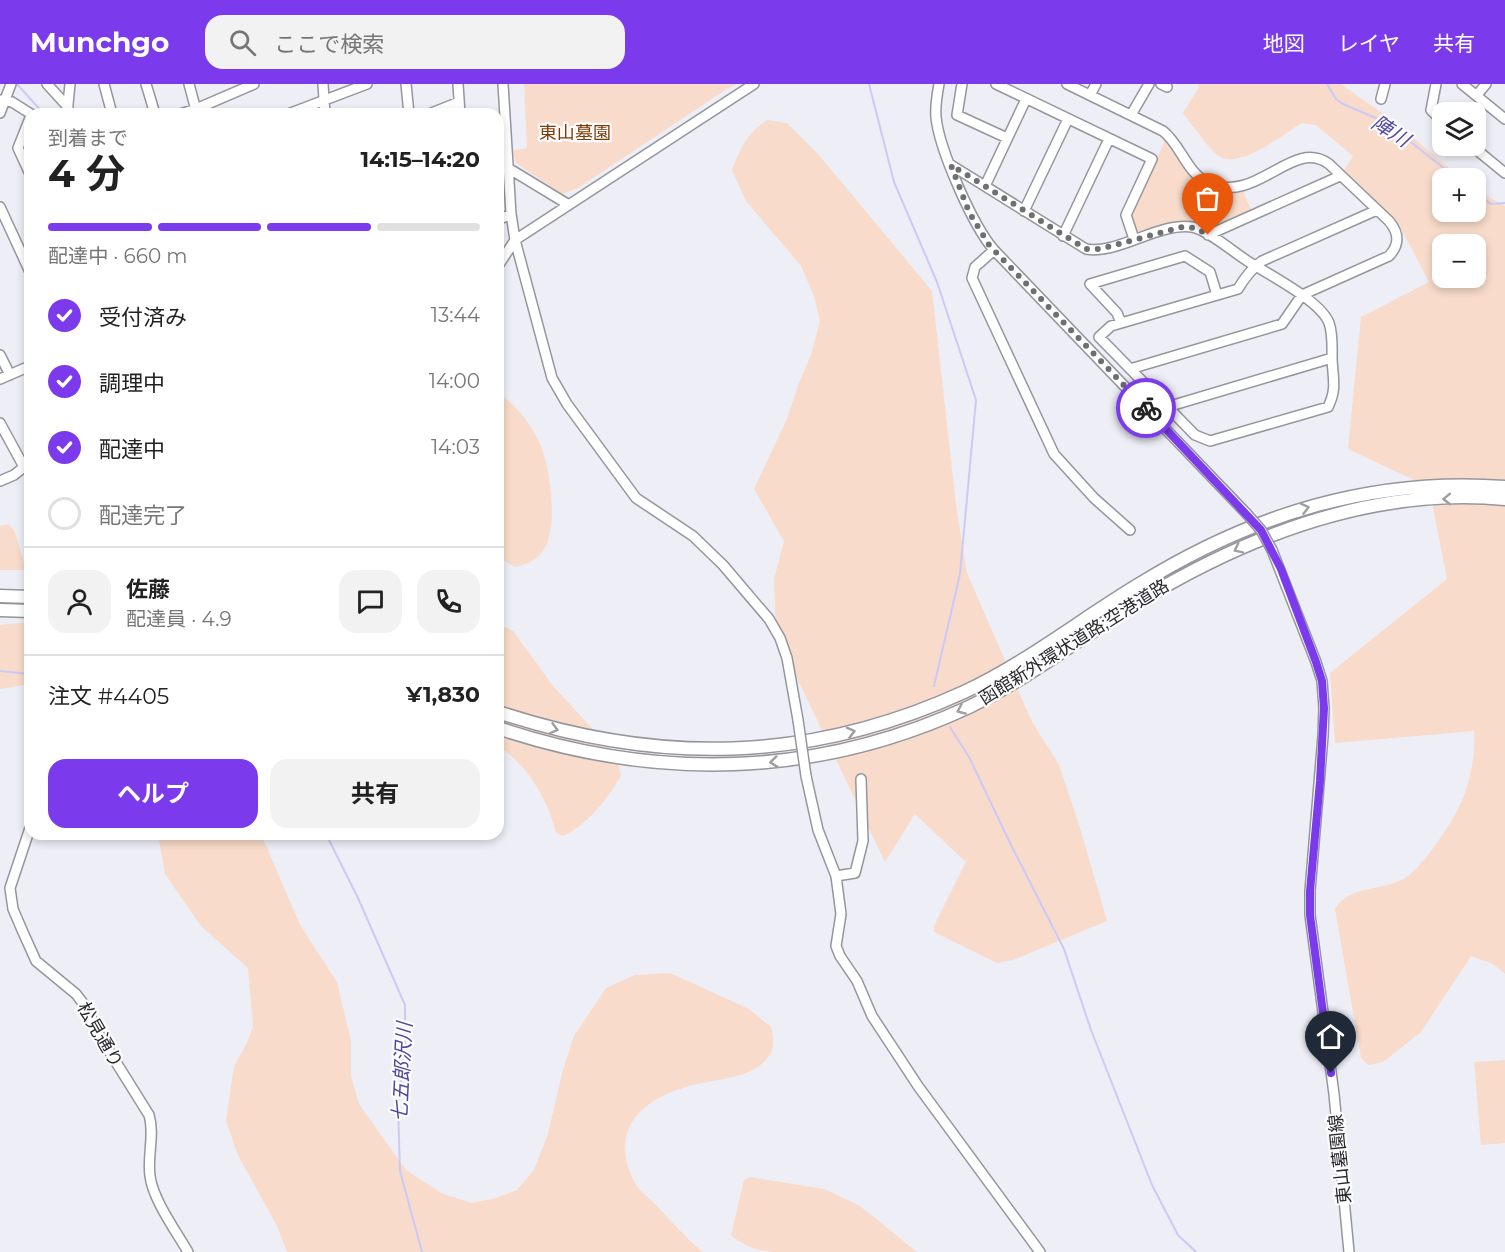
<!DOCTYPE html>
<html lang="ja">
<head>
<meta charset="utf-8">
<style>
	body { margin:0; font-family:Montserrat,"Noto Sans JP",sans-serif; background:#f2f2f2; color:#222; height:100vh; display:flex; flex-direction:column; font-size:22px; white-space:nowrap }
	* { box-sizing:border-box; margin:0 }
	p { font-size:20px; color:#767676 }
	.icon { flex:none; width:33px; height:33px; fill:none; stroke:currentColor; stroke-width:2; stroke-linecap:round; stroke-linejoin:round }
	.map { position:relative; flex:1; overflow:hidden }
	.sheet { position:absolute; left:24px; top:24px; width:480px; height:732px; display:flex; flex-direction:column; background:#fff; border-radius:18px; box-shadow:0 3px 9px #0003 }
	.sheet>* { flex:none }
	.buttons { position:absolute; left:1432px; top:18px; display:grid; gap:12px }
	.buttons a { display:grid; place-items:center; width:54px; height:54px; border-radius:12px; background:#fff; box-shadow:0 3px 9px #0003; font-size:30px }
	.pin { position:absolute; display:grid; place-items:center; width:51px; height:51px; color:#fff; margin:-62px -26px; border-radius:50% 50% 50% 0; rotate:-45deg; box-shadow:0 0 6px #0007 }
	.pin .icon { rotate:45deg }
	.courier { position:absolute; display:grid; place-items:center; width:60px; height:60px; margin:-30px; border:4px solid #7c3aed; border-radius:50%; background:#fff; color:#222; box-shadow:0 2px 8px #0007 }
	.headline em { font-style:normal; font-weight:700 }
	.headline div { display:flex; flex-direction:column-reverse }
	.headline { display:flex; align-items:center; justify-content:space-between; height:102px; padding:0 24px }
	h1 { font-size:39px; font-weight:700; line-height:45px }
	.bar { display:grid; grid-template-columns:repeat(4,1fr); gap:9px 6px; align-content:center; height:72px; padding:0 24px }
	.bar i { height:8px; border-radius:4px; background:#e0e0e0 }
	.bar .active { background:#7c3aed }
	.bar p { grid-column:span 4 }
	.line { display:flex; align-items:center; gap:15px; padding:0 24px; border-top:2px solid #e0e0e0 }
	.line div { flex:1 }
	.round { display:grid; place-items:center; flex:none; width:63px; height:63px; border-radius:18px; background:#f2f2f2 }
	ol { padding:0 24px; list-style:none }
	li { display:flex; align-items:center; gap:18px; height:66px }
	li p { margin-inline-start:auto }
	li .icon { padding:6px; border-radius:50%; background:#7c3aed; color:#fff; stroke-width:4 }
	li:last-child { color:#767676 }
	li i { width:33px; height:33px; border:3px solid #e0e0e0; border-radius:50% }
	.action { display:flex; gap:12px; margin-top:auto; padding:12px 24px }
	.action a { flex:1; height:69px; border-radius:18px; background:#7c3aed; color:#fff; font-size:24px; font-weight:700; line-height:69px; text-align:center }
	.action a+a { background:#f2f2f2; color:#222 }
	header { display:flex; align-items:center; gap:36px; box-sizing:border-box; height:84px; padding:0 30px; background:#7c3aed; color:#fff }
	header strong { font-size:28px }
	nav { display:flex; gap:33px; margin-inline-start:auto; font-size:21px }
	.search { width:420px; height:54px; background:#f2f2f2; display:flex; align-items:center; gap:15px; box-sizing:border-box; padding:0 21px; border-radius:18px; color:#767676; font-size:22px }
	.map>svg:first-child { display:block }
</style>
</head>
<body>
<header>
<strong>Munchgo</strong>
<div class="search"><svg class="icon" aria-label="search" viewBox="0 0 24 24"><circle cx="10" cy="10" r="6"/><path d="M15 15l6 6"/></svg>ここで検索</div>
<nav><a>地図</a><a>レイヤ</a><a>共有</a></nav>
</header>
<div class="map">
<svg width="1505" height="1168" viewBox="0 0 1505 1168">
	<rect width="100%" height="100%" fill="#eeeef7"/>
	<path fill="#f8dbca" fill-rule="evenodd" d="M524,0h213l-12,6 -147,98 -16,6 -46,-31 -4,-12 15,-3z
		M1198,0h143l56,40 64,54h-18v34h33v-22l29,16v768l-12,-10 -22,-8 -50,76 -38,30 -15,3 -7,-7 -26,-149c14,-24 49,-18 70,-31 19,-12 46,-54 56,-75 9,-20 15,-50 13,-72l-139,12 -5,-70 117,-94 -18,-92 -81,-38 13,-132 68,-35 -31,-59 -54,-53 9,-14 -37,-31 -14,-2c-19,11 -62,47 -83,33 -9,-5 -29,-34 -36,-43l16,-26zM1443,160h33v34h-33z
		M767,36l20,3 31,31 114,137 24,214 11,68 64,147 28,45 21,63 27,93 -94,39 -16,3 -63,-31v-6l32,-64 -51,-48 -30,48 -109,-228 -2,-55 10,-38 -30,-52 33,-70 12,-36 12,-28 9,-34 -6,-25 -13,-30 -55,-65 -14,-31c9,-23 14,-35 35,-50z
		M1165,57c22,30 36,56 78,50l8,19 -40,18 -27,-6 -44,11 -5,-2 -4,-17z
		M498,308c17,13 32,30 41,50 11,22 18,78 8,101 -6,15 -17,21 -32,24l-17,-10z
		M8,440l7,8 11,38h-26v-44z
		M30,538v62l-30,5v-64z
		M506,543l8,5 39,54 50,54 15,20 3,16c-14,23 -33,49 -58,60l-7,-3c-8,-33 -28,-68 -58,-87v-118z
		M158,750h103l39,91 37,57 14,59v35l8,28 47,66 35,23 31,10 24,-5 21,-8 17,-20 14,-36 14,-61 12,-37 32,-48 29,-13 35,-2 79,36 22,18c2,10 5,21 -3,30 -15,22 -52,22 -75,28 -51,13 -86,44 -58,98 4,8 13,14 19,20 16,17 31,34 48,49h-415l-10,-26 -39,-71 -12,-34 8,-55 12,-21 7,-18 -5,-59 -47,-42 -36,-52z
		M1505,976v83l-24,2 -7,-83z
		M750,1093l74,12 36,17 57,46h-145c-16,-2 -28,-6 -41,-17l13,-55z"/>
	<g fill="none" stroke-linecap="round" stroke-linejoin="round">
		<path stroke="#cbcaf7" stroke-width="2" d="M17,0l27,30
			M869,0l25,98 43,100 39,118 -16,174 -26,112
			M1327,0l9,15 7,5 35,15 19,12 59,47
			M1476,109l15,11 14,-1
			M0,587l30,3
			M950,643l19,30 42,88 53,104 27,81 61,155 26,50 18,17
			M326,750l32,64 47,107v46l-7,55 2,65 22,81"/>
		<g stroke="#95959d" stroke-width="12">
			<path id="minor" d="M47,0l21,23
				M104,0l8,30
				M146,0l9,30
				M189,0l8,30
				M323,0l2,30
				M406,0l3,30
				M458,0l2,30
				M754,0l-239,156 37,138 15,26 69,94 57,38 30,29 46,54 11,19 7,20 11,62
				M939,0c-2,11 -4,22 -3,33 3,32 37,109 58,133l252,263
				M962,0l-5,31 50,23
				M996,0l156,75 -26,56 8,24
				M1067,0l96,47c18,14 23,41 45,52 50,22 84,-46 121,-19l60,57c10,12 11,23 0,35l-87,39 -20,29 -152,45
				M1161,0l6,3
				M1436,0l-5,26 12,12
				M1462,0l43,35
				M1090,11l6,-11
				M1477,11l9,-11
				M1381,15l4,-15
				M0,16l12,2 19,12
				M0,29l11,-29
				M67,30l3,-30
				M180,30l16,-5 58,-25
				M288,30l79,-30
				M429,30l30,-12
				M1131,31l18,-31
				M30,34l-12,30 12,26
				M1472,62l33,27
				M951,81l135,84c31,6 73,-27 106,-22 16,3 40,24 54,33 21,14 74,40 83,63 4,11 3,24 3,36 1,20 5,30 -4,48l-118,34 -15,-6 -96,-98 12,-11 127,-37c7,-12 13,-20 24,-28l115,-51
				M508,84l61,37
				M985,102l41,-87
				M0,123l30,65
				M1024,127l44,-92
				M498,136l13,-6
				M1208,151l132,-59
				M1063,152l46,-97
				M994,166l-19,17 -3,11 82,176 40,44 36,32
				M498,182l17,-26 -4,-26 -8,-130
				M1121,239l-4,-10 -27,-29 95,-28 25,16 7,23
				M0,271l10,20
				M0,295l30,-13
				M1167,323l165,-49
				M0,339l24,44 -10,8 -14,6
				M1272,466l44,112 6,19 2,27 -1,28 -13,155v24l24,179 15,158
				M806,692l12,54 18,46 5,38 -5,32 4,10 17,25 15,35 46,70 122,166
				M30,744l-20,60 3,21 9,21 14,31 40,33 10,13 13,28 50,80c6,20 -2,41 1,61 3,24 26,55 38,76
				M836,792l19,-3 8,-32 -2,-62"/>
		</g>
		<g stroke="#95959d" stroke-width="15">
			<path id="highway" d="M0,512l30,1
				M0,526l30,1
				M498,628c160,53 311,51 466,-20 62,-29 116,-72 174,-107 113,-70 233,-108 367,-98
				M498,644c158,53 318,50 471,-21 62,-30 116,-73 174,-108 108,-65 234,-112 362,-100"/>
		</g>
		<use href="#minor" stroke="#fff" stroke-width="9"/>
		<use href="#highway" stroke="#fff" stroke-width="12"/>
		<g stroke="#95959d" stroke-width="12" stroke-linecap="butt">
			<path id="minor-bridge" d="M1246,429l15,17 11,20
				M798,636l8,56"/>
		</g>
		<use href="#minor-bridge" stroke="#fff" stroke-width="9"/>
	</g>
	<defs><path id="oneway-chevron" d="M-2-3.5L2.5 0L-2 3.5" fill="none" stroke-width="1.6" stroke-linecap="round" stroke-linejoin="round" transform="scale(1.5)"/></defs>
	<g stroke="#9f9fa0">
		<use href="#oneway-chevron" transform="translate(1447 415) rotate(179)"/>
		<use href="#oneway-chevron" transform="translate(1305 424) rotate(-15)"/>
		<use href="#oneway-chevron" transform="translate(1238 465) rotate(154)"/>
		<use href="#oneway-chevron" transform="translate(961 626) rotate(156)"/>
		<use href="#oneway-chevron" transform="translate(554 645) rotate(15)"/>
		<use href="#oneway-chevron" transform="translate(851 648) rotate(-14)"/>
		<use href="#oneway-chevron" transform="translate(774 678) rotate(173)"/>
	</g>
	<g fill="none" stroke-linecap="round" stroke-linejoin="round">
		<path stroke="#6e6e73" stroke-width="6" stroke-dasharray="0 10.8" d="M1146,324l-157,-163 -20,-33 -18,-47 135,84h14l82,-22 14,1 12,7"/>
		<path stroke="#7c3aed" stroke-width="8" d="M1146,324l115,122 20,39 35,93 6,19 2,27 -4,73 -10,110v24l21,158"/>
	</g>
	<g text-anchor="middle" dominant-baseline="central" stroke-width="4.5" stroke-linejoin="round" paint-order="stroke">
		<g font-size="18" fill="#7c3b05" stroke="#fcfcfe">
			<text x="575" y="49">東山墓園</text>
		</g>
		<g font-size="18" fill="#29292c" stroke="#fcfcfe">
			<text transform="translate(1074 558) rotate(-32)">函館新外環状道路;空港道路</text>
			<text transform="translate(100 951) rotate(60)">松見通り</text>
			<text transform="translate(1340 1075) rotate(-96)">東山墓園線</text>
		</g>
		<g font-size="20" font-style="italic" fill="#53479d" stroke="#fcfcfe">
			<text transform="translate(1391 47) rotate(32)">陣川</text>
			<text transform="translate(402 988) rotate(-87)">七五郎沢川</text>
		</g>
	</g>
</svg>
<div class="buttons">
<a><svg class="icon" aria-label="layers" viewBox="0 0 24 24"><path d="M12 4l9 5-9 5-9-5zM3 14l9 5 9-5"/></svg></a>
<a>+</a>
<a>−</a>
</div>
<div class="pin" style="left:1208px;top:151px;background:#ea580c"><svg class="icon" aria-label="bag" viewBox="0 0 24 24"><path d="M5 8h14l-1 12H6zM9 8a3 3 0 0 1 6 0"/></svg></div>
<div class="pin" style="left:1331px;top:989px;background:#1f2937"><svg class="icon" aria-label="home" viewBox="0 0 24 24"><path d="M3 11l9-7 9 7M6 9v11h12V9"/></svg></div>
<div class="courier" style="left:1146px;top:324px"><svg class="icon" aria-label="bike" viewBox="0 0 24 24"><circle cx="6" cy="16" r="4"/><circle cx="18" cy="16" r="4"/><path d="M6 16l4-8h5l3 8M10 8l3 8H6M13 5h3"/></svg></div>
<section class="sheet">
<div class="headline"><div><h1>4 分</h1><p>到着まで</p></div><em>14:15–14:20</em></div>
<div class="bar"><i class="active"></i><i class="active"></i><i class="active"></i><i></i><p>配達中 · 660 m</p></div>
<ol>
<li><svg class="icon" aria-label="check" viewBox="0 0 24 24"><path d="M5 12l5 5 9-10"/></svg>受付済み<p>13:44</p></li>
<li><svg class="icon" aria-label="check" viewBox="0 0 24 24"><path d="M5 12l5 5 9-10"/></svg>調理中<p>14:00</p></li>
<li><svg class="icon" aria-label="check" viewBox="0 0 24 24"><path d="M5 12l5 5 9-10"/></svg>配達中<p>14:03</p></li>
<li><i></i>配達完了</li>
</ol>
<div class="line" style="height:108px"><a class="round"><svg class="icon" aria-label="person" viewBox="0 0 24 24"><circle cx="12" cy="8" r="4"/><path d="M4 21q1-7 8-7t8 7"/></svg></a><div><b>佐藤</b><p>配達員 · 4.9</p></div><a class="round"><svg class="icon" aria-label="chat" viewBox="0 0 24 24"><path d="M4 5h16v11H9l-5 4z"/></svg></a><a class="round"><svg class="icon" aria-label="phone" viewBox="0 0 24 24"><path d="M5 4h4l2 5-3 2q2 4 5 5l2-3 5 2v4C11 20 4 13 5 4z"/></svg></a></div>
<div class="line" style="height:78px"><div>注文 #4405</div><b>¥1,830</b></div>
<div class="action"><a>ヘルプ</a><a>共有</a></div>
</section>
</div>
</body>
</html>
